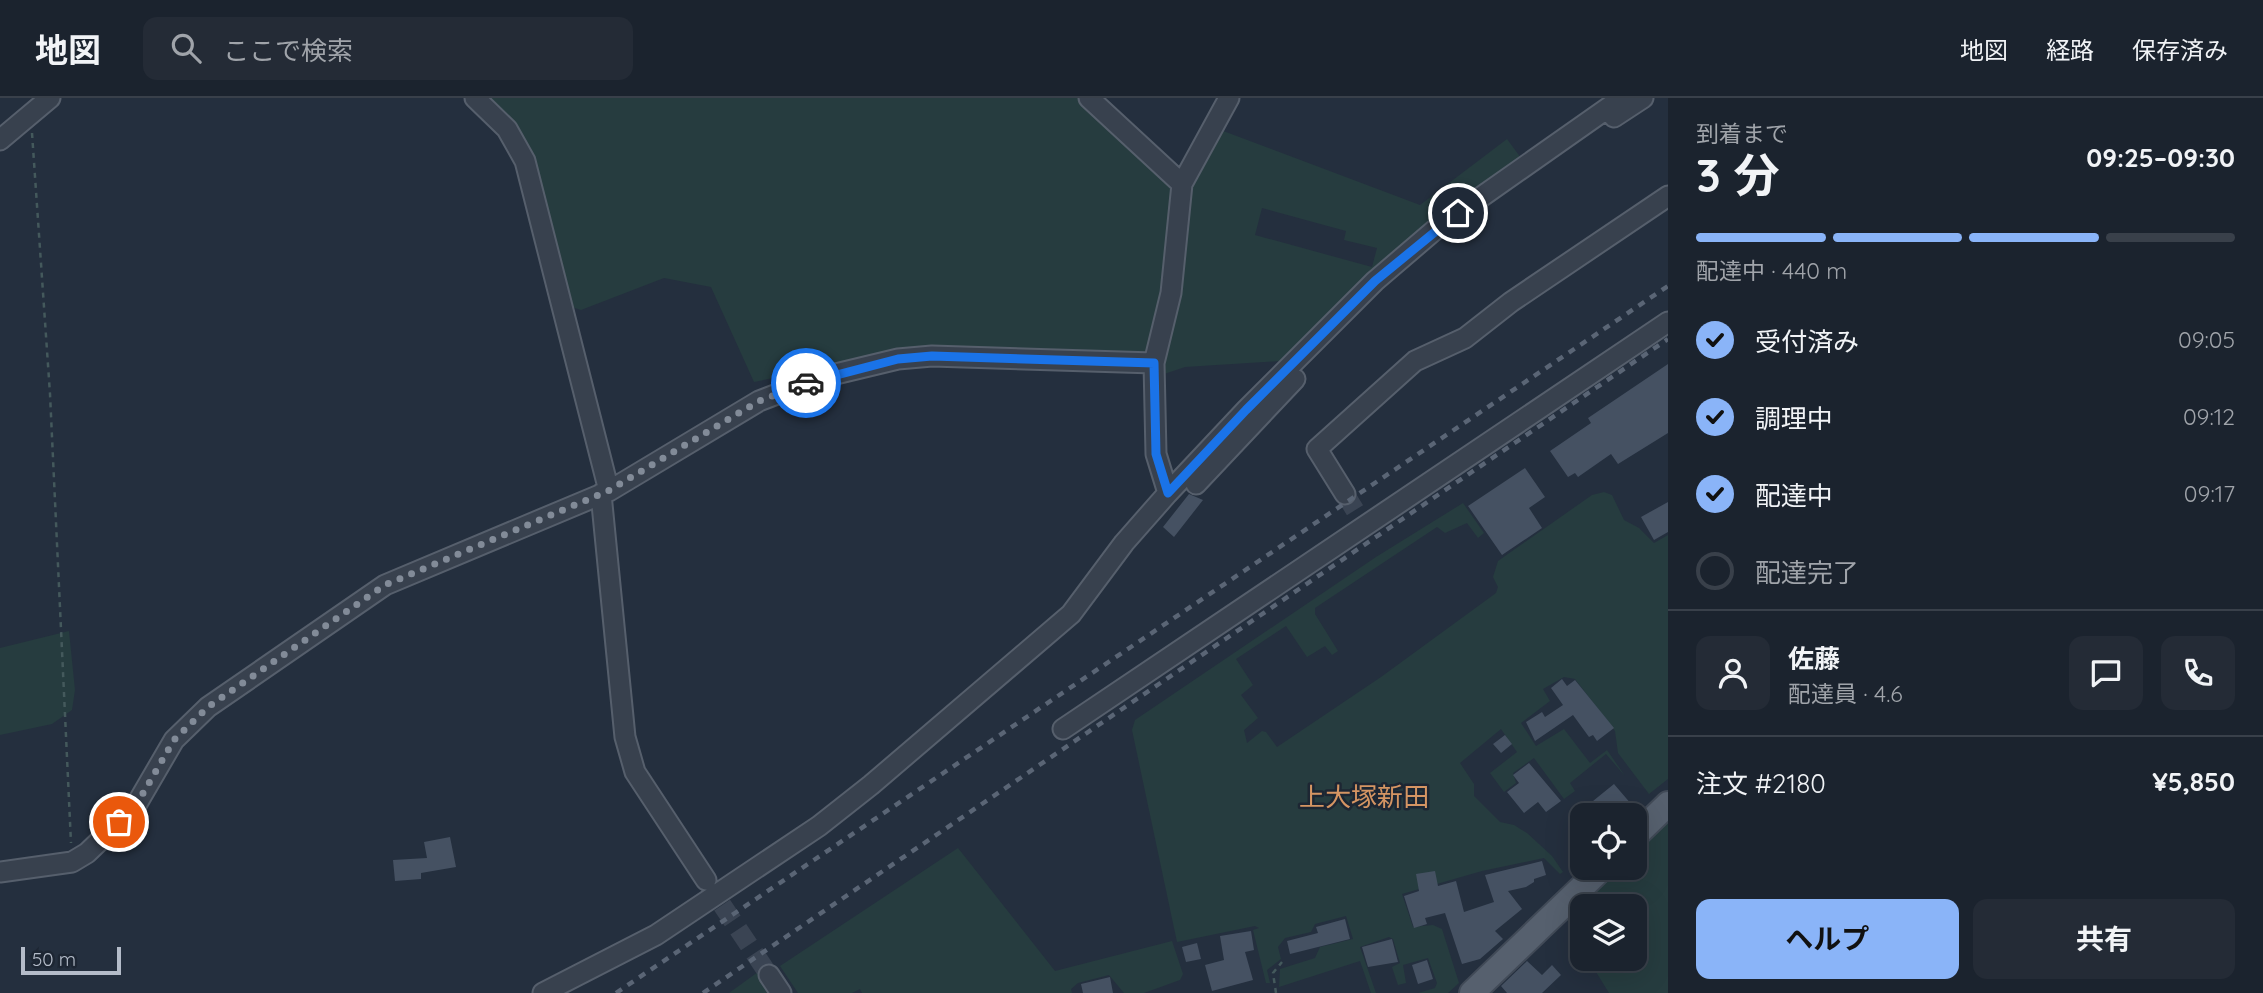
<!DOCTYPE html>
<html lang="ja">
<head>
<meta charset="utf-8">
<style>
	body { margin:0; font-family:Quicksand,"Noto Sans JP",sans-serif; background:#242b36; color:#f1f3f6; height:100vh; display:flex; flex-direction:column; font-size:26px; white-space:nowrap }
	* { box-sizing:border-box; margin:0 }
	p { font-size:23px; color:#a0a4aa }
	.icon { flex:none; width:38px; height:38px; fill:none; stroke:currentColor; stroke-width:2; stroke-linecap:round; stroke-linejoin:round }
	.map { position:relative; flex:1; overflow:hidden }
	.drawer { display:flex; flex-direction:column; background:#1b232e; width:595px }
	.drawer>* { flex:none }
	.tools { position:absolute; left:1570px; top:705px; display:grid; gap:14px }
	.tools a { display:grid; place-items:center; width:77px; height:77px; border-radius:14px; background:#1b232e; box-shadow:0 7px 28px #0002,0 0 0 2px #39404a; font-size:35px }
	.scale { position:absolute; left:21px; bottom:18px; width:100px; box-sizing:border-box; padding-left:7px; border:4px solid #b4bcc9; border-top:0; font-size:19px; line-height:24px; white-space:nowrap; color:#b4bcc9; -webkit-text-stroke:5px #1d2633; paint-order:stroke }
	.pin { position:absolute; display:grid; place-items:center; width:60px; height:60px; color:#fff; margin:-30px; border:4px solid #fff; border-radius:50%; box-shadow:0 2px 7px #0007 }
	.courier { position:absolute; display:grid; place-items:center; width:70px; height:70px; margin:-35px; border:5px solid #1a73e8; border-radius:50%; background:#fff; color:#222; box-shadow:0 2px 9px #0007 }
	.headline em { font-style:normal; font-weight:700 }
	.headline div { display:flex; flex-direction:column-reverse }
	.headline { display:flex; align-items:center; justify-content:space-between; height:119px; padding:0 28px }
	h1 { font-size:46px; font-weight:700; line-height:52px }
	.bar { display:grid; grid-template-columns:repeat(4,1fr); gap:10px 7px; align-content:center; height:84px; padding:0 28px }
	.bar i { height:9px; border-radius:5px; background:#39404a }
	.bar .on { background:#8ab4f8 }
	.bar p { grid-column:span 4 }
	.line { display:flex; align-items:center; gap:18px; padding:0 28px; border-top:2px solid #39404a }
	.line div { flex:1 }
	.round { display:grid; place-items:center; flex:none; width:74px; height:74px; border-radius:14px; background:#242b36 }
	ol { padding:0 28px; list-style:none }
	li { display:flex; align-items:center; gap:21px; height:77px }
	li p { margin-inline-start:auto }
	li .icon { padding:7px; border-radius:50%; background:#8ab4f8; color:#111; stroke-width:4 }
	li:last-child { color:#a0a4aa }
	li i { width:38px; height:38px; border:4px solid #39404a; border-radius:50% }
	.button { display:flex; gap:14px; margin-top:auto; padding:14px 28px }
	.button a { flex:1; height:80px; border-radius:14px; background:#8ab4f8; color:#111; font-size:28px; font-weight:700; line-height:80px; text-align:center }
	.button a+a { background:#242b36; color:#f1f3f6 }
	header { display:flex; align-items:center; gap:42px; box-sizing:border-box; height:98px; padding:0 35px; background:#1b232e; border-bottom:2px solid #39404a }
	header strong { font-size:33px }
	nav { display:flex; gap:38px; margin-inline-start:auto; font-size:24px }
	.search { width:490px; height:63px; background:#242b36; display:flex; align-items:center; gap:18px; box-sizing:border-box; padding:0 24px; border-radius:14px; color:#a0a4aa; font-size:26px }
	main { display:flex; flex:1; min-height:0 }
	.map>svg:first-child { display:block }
</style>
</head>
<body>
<header>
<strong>地図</strong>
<div class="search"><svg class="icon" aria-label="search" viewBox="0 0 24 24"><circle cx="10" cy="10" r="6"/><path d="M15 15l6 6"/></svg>ここで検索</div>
<nav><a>地図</a><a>経路</a><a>保存済み</a></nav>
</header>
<main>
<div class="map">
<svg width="1668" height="895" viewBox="0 0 1668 895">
	<rect width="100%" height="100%" fill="#242f3e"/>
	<path fill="#263c3f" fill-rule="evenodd" d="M475,0h622l80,74 -10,121 -17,65 -255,-5 -141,29 -43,-95 -47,-9 -83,32 -18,-6 -38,-143z
		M1218,31l202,76 87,-66 14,19 -100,70 -141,133 -95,6 -27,9 30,-191zM1262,110l84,23 -2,9 33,8 -5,19 -117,-32z
		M1604,394l8,3 12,25 15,8 15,15 14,-8v244l-19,15 -31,-41 -3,-22 -40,-52 -11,-2 -21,12 7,12 -29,22 15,23 28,-17 26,34 17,-13 18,26 -19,-22 -36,29 5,8 -11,8 -30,-41 -21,15 3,10 -12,9 -14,-19 27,-21 -16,-23 -41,34 14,21v12l26,26 14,3 13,8 25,23 11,16 -3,2 -16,-16 -62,13 -80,23 11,33 20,-2 9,4 17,54 -11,10h-30l17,-5 2,-5 -9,-25 -25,7 3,18 -8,2 -6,-18 8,-4 -7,-24 -4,-2 -29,10 16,46h-5l-11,-32 -81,26 1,-18 35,-11 5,-11 33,-8 -7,-23 -31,8 -4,8 -26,6 -7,9 3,12 -14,11 3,13h-4l-13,-53 6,-2 -4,-2 -78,16 -45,-212 3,-10 241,-163 87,-54 21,30 -6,5 -11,-15 -22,10 -8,-6 -122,81v6l23,37 -6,4 -7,-9 -18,11 -21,-31 -50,33 17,26 -12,10 17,23 -14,12 3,13 15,-12 4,1 11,15 104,-70 115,-84 2,-6 -5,-10 5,-16 94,-66z
		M69,533l6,59 -3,20 -20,14 -52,11v-87z
		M1668,716v179h-59l-21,-34h46v-53h-52v42l-18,-34 47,-46h23l1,-22z
		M958,750l97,123 117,-30 11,33 -3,6 -36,13h-20l-15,-18 -31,8 -7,6 1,4h-210l-2,-4 -8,4h-54l-18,-27z
		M758,874l12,21h-41z"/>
	<path fill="#455162" d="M1668,266v69l-50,31 -7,-10 -33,23 -3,-4 -7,4 -18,-26 41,-28 -3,-5z
		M1525,370l20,29 -16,11 13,20 -40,27 -34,-49z
		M1189,396l14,6 -29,37 -11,-10z
		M1668,404v30l-14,8 -13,-23z
		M1562,581l5,7 8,-6 39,48 -17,13 -4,-6 -4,2 -16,-22 -38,26 -9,-19 16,-10 3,5 18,-12 -12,-17z
		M1505,637l7,9 -11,9 -8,-9z
		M1529,665l32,38 -15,11 -8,-10 -14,11 -17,-21 12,-9 -6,-8z
		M1614,686l18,21 -13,11h-14l-12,-15z
		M450,739l6,30 -35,6v6l-26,2 -2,-21 34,-2 -3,-16z
		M1542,763l4,14 -12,4v3l-8,5 -18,4 14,18 -27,22 8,8 -23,20 -18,5 -17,-51 -20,5 2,6 -13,4 -10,-32 15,-5 -3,-17 19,-3 3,15 18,-5 8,31 30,-10 -9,-27z
		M1345,821l5,20 -60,15 -3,-13 31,-8 -2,-6z
		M1251,833l3,19 -9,2 8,28 -41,11 -7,-26 19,-5 -4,-24z
		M1392,841l6,23 -30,5 -6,-20z
		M1197,845l4,16 -15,3 -4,-15z
		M1427,862l6,19 -15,5 -6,-19z
		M1527,863l15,14 10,-10 9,10 -19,18h-35l-6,-7z
		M1110,879l3,16h-30l-2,-9z"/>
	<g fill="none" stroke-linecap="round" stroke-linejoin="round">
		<path stroke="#3a4453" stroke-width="19" stroke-dasharray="19 10" stroke-linecap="butt" d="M1345,396l13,21
			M706,783l63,94"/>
		<g stroke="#565f6c" stroke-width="23">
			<path id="minor" d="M475,0l32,31 18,32 84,330
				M1089,0l93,86
				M1614,19l29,-19
				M0,42l50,-42
				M1196,386l99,-105
				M1168,395l-12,-39 -2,-91 17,-70 11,-109 47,-86
				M601,396l24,243 10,35 71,108
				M1345,396l-28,-45 98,-88 50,-23 46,-36 157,-106
				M1063,631l605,-407
				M0,774l72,-10 15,-9 48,-46 39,-67 34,-33 177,-122 224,-94 150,-90 60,-23 79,-19 34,-3 222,7
				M769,877l12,18
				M543,895l113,-58 163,-109 52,-41 200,-171 53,-71 44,-50 78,-83 129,-129 62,-53 185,-130"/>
		</g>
		<g stroke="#414a57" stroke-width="28">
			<path id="major" d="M1634,739l34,-33
				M1472,895l130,-125"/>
		</g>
		<path stroke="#44595c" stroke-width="2.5" stroke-dasharray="5 5" stroke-linecap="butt" d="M32,35l18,261 21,449
			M1276,895l-3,-20 9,-11"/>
		<use href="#minor" stroke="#38414e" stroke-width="19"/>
		<use href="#major" stroke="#56606e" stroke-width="24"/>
		<path stroke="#5a6575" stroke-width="4.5" stroke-dasharray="7 7" stroke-linecap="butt" d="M616,895l1052,-707
			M703,895l965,-654"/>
	</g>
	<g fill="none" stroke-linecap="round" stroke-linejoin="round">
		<path stroke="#828b98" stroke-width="7" stroke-dasharray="0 12.6" d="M119,724l16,-15 39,-67 34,-33 177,-122 223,-94 151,-90 47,-18"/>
		<path stroke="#1a73e8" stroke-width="9" d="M806,285l92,-24 34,-3 222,7 2,91 12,39 78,-83 129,-129 83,-68"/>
	</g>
	<g text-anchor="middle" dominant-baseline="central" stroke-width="5" stroke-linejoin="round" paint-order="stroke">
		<g font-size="26" fill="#d59563" stroke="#1d2633">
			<text x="1364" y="698">上大塚新田</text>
		</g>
	</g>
</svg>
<div class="tools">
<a><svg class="icon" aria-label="locate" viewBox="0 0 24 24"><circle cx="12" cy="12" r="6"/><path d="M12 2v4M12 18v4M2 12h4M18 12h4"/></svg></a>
<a><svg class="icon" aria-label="layers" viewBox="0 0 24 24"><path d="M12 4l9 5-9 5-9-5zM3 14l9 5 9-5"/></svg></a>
</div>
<div class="scale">50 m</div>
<div class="pin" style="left:119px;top:724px;background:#ea580c"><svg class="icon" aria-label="bag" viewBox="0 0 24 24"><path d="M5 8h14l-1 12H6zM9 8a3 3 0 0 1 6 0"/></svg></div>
<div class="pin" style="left:1458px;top:115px;background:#1f2937"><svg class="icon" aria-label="home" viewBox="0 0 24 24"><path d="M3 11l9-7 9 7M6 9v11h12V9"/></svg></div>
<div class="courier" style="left:806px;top:285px"><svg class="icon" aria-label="car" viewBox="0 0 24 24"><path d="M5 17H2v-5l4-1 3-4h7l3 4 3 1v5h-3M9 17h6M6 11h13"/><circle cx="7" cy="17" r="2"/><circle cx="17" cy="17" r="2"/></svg></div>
</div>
<section class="drawer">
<div class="headline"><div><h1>3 分</h1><p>到着まで</p></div><em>09:25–09:30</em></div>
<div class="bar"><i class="on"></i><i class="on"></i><i class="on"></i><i></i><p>配達中 · 440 m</p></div>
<ol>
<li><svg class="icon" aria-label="check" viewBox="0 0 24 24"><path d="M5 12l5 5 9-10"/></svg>受付済み<p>09:05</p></li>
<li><svg class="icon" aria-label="check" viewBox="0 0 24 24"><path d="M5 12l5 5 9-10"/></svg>調理中<p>09:12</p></li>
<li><svg class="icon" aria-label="check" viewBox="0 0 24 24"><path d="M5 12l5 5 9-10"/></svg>配達中<p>09:17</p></li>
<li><i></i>配達完了</li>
</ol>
<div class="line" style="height:126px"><a class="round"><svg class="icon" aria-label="person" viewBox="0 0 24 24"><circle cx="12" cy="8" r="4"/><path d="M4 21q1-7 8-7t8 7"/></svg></a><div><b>佐藤</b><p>配達員 · 4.6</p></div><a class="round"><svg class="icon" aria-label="chat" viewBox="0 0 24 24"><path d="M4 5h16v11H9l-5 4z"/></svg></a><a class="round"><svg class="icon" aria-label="phone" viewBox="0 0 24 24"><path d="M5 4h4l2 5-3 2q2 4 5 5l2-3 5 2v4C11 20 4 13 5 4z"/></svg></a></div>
<div class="line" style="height:91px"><div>注文 #2180</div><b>¥5,850</b></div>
<div class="button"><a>ヘルプ</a><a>共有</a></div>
</section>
</main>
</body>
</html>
